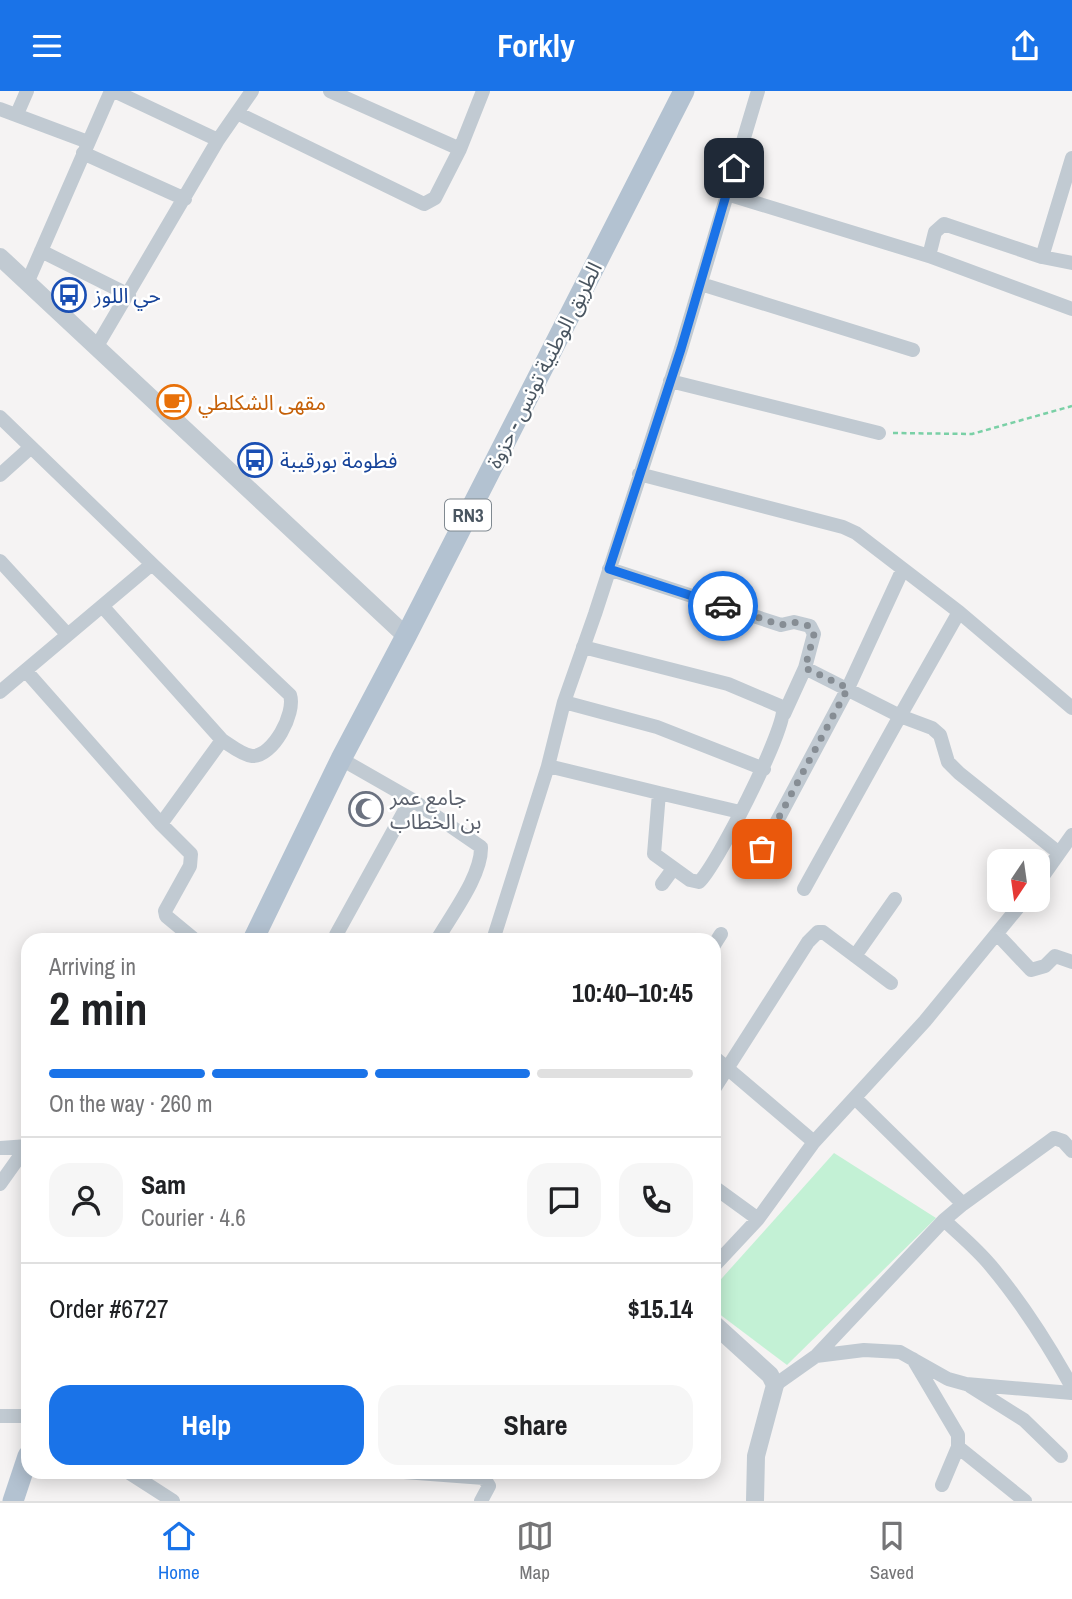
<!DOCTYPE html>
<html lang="en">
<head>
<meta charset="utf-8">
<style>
	body { margin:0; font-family:"Archivo Narrow","Noto Sans Arabic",sans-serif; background:#f6f6f6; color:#202124; height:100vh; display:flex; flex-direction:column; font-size:26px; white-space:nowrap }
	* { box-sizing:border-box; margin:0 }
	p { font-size:23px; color:#757577 }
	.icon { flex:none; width:38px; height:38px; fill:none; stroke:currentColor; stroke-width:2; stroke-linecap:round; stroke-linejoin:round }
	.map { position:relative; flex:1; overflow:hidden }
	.sheet { position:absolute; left:21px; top:842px; width:700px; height:546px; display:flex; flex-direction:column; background:#fff; border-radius:21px; box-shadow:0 4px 18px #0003 }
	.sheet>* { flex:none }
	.needle { width:46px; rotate:193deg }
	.controls { position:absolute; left:987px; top:758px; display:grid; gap:14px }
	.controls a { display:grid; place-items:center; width:63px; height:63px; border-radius:14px; background:#fff; box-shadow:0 4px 18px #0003; font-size:35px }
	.pin { position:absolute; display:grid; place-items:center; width:60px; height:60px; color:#fff; margin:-30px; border-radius:14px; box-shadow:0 4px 10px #0006 }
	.courier { position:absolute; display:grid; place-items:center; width:70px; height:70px; margin:-35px; border:5px solid #1a73e8; border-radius:50%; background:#fff; color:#222; box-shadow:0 2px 9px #0007 }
	.head em { font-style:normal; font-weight:700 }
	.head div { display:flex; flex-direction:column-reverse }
	.head { display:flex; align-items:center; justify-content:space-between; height:119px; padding:0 28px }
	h1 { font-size:46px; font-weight:700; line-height:52px }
	.bar { display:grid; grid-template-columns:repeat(4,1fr); gap:10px 7px; align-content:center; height:84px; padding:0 28px }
	.bar i { height:9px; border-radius:5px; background:#e0e0e0 }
	.bar .current { background:#1a73e8 }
	.bar p { grid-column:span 4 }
	.line { display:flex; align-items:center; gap:18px; padding:0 28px; border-top:2px solid #e0e0e0 }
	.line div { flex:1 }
	.round { display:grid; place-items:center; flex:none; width:74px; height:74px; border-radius:21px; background:#f6f6f6 }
	.button { display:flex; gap:14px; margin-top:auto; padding:14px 28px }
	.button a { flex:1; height:80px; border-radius:21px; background:#1a73e8; color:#fff; font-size:28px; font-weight:700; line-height:80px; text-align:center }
	.button a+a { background:#f6f6f6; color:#202124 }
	header { display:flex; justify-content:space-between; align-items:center; height:91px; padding:0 28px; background:#1a73e8; color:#fff; font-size:32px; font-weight:700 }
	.tabs { display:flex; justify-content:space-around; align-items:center; height:98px; border-top:2px solid #e0e0e0; background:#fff; font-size:19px; color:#757577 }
	.tabs a { display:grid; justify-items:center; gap:4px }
	.tabs .current { color:#1a73e8 }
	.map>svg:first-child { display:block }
</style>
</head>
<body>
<header><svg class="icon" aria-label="menu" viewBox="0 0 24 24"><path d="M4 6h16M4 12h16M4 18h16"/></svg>Forkly<svg class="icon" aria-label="share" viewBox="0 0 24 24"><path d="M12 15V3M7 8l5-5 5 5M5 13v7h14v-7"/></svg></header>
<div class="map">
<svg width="1072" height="1410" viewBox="0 0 1072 1410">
	<rect width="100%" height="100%" fill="#f5f3f3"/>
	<path fill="#c3f1d5" d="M834,1062l102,65 -149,147 -73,-55v-23z"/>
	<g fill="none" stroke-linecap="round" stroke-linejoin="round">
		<path stroke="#7ad0a6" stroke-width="2.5" stroke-dasharray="5 3.5" stroke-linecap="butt" d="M893,342l79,1 100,-28"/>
		<path stroke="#c1cad2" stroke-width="14" d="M114,0l104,49
			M330,0l130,58
			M0,18l88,33
			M237,22l187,91 11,-6 25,-49 23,-58
			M17,23l10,-23
			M83,62l102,46
			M727,103l202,62 6,-24 9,-8 98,33 30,6
			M41,160l88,44
			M929,165l143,53
			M1042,166l30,-99
			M28,190l83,-190
			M701,193l212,66
			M97,255l121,-206 34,-49
			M670,290l209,52
			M0,326l152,147
			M639,383l204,53 13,6 103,79 113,96
			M0,384l30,-27
			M0,470l67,73
			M609,478l172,56 13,-3 16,4 4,8 -9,34 95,48 59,-104
			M103,516l119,133
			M26,580l135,153
			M0,601l152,-128 138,131c6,18 -17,62 -38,61 -10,-1 -22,-11 -30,-16l-61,84 30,30 -1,12 -25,45 1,5 29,24
			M564,611l93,25 107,42
			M784,623l21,-46
			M341,668l70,40 70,48c1,28 -29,67 -44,93
			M548,675l111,27 -5,61 36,26 9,2c17,-15 86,-151 84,-173l-3,-3 -52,-22 -145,-37
			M659,702l81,19
			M750,781l98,-184 54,-117
			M1038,792l34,-48
			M662,793l11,-15
			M804,798l96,-173 32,12 8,7 8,27 11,11 100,80
			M997,843l34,36 14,-4 10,-10 17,6
			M336,844l75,-136
			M493,849l55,-174 16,-64 31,-88 86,-265 77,-258
			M714,854l7,-11
			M855,865l40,-57
			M714,966l100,85
			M714,998l94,-147 10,-10h5l68,51
			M0,1057l28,-2
			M0,1093l27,-38
			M714,1096l44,32
			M963,1113l91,-66 9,3 9,10
			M944,1129c16,15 33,29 47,46 31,37 57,78 81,121
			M714,1175l44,-47 56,-77 111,-121 100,-122
			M816,1265l128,-136 19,-16 -107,-105
			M913,1268l45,76v12l-16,38
			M775,1294l41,-29 48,-6 36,2 48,27 18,5 106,9
			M970,1295l54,34 37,36
			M0,1325h28
			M958,1356l67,54
			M128,1381l45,29
			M404,1381l80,6 5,8 -8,15"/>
		<path stroke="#c1cad2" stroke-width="18" d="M0,166l406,379
			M714,1233l56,51 5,10 -19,71 -1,45"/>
		<path stroke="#b3c2d1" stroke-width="21" d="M253,849l88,-181 65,-123 278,-545
			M13,1410l15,-45"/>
	</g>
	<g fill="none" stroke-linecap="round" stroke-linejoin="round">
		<path stroke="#868d94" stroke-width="7" stroke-dasharray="0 12.6" d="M723,515l58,19 12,-3 17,4 4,8 -9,34 43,20 -86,161"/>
		<path stroke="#1a73e8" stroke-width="9" d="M723,515l-114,-37 72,-220 53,-181"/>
	</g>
	<defs>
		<g id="bus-ring" transform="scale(1.75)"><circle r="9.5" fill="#fff" stroke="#1a4fb4" stroke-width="1.5"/><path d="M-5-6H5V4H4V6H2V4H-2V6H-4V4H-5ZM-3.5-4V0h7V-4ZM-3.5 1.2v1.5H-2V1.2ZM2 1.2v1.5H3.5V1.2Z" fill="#1a4fb4"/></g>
		<g id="cafe-ring" transform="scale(1.75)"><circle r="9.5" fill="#fff" stroke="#e8710a" stroke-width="1.5"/><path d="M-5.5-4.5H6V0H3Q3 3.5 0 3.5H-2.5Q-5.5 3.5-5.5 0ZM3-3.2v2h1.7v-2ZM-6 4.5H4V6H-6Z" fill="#e8710a"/></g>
		<g id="mosque-ring" transform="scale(1.75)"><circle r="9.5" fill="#fff" stroke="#6b7280" stroke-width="1.5"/><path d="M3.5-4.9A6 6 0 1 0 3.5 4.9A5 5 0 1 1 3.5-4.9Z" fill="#6b7280"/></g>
	</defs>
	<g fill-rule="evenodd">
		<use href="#bus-ring" x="69" y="204"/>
		<use href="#cafe-ring" x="174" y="311"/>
		<use href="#bus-ring" x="255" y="369"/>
		<use href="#mosque-ring" x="366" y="718"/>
	</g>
	<g text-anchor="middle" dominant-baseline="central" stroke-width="5" stroke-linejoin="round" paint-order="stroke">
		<rect fill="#fff" stroke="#808990" stroke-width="2" x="445" y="408.5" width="46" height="31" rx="5"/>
		<g font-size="19" font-weight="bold" fill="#4a5661">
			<text x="468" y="424">RN3</text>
		</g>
		<g font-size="21" fill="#164399" stroke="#fff" text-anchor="start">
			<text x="94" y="204">حي اللوز</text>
			<text x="280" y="369">فطومة بورقيبة</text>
		</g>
		<g font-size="21" fill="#4a5661" stroke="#fff">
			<text transform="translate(544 274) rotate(-63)">الطريق الوطنية تونس - حزوة</text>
		</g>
		<g font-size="21" fill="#c56008" stroke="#fff" text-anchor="start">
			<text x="198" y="311">مقهى الشكلطي</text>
		</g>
		<g font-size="21" fill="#5b616d" stroke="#fff" text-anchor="start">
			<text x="390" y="706">جامع عمر<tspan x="390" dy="24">بن الخطاب</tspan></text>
		</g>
	</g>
</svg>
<div class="controls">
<a><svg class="needle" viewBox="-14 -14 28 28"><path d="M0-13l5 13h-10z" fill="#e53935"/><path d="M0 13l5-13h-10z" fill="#757577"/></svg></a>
</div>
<div class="pin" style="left:762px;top:758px;background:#ea580c"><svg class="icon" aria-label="bag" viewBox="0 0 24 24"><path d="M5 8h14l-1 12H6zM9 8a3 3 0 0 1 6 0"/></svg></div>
<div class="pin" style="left:734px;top:77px;background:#1f2937"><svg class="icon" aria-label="home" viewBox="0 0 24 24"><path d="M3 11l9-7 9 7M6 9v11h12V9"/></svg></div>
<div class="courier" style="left:723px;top:515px"><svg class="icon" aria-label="car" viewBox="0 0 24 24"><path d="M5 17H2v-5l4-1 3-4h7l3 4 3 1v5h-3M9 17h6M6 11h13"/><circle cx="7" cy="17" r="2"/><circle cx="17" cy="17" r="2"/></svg></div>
<section class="sheet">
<div class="head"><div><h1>2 min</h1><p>Arriving in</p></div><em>10:40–10:45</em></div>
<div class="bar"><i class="current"></i><i class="current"></i><i class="current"></i><i></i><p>On the way · 260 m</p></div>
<div class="line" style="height:126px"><a class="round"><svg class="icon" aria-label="person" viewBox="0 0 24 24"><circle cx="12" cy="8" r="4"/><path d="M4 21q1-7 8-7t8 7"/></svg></a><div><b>Sam</b><p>Courier · 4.6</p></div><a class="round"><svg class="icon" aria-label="chat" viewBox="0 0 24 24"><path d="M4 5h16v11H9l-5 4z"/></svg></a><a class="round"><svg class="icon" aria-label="phone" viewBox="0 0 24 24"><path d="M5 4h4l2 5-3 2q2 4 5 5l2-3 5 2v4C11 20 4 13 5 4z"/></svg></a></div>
<div class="line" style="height:91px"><div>Order #6727</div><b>$15.14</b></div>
<div class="button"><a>Help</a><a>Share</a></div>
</section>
</div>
<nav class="tabs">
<a class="current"><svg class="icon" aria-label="home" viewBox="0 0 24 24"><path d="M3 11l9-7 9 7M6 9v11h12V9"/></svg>Home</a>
<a><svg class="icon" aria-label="map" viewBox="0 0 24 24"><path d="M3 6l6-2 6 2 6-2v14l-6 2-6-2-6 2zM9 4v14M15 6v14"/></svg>Map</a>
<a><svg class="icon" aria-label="saved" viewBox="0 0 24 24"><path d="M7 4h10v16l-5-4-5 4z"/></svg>Saved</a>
</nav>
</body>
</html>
